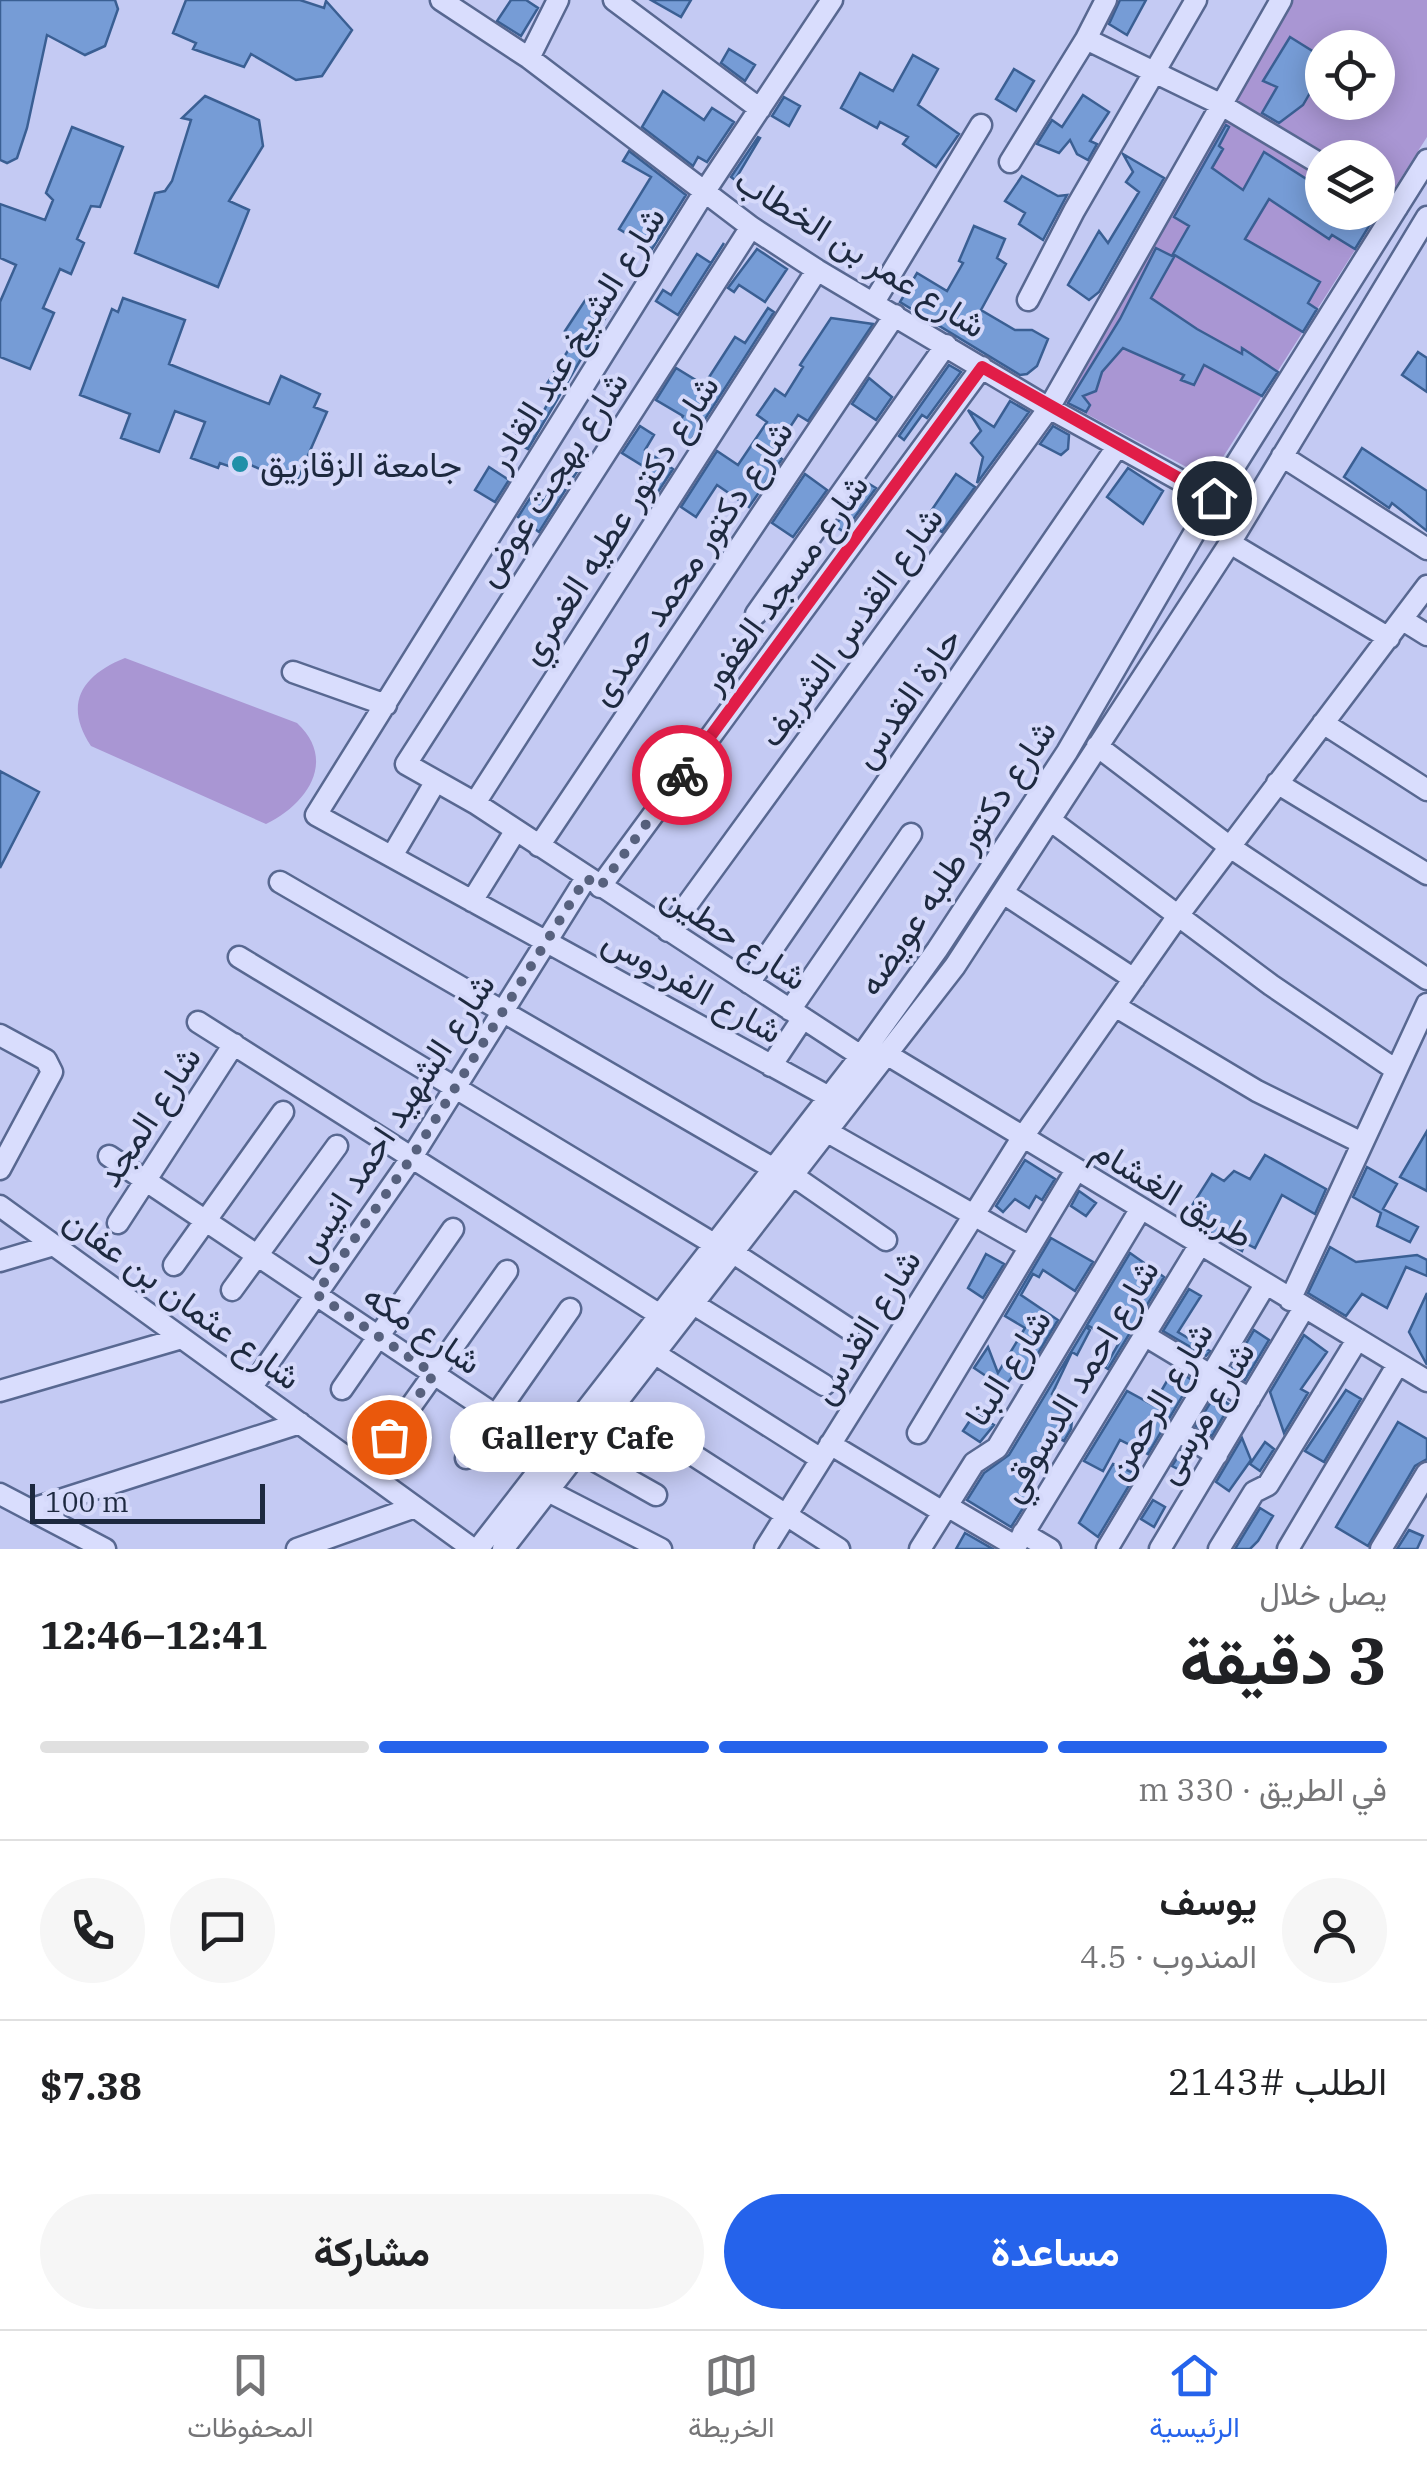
<!DOCTYPE html>
<html lang="ar">
<head>
<meta charset="utf-8">
<style>
	body { margin:0; font-family:"IBM Plex Serif",Vazirmatn,serif; background:#f6f6f6; color:#202124; direction:rtl; height:100vh; display:flex; flex-direction:column; font-size:38px; white-space:nowrap }
	* { box-sizing:border-box; margin:0 }
	p { font-size:32px; color:#757577 }
	.icon { flex:none; width:55px; height:55px; fill:none; stroke:currentColor; stroke-width:2; stroke-linecap:round; stroke-linejoin:round }
	.map { position:relative; height:1549px; overflow:hidden; direction:ltr }
	.side { display:flex; flex-direction:column; background:#fff; flex:1 }
	.side>* { flex:none }
	.tools { position:absolute; left:1305px; top:30px; display:grid; gap:20px }
	.tools a { display:grid; place-items:center; width:90px; height:90px; border-radius:50%; background:#fff; box-shadow:0 5px 25px #0003; font-size:50px }
	.scale { position:absolute; left:30px; bottom:25px; width:235px; box-sizing:border-box; padding-left:10px; border:5px solid #1d293f; border-top:0; font-size:28px; line-height:35px; white-space:nowrap; color:#1d293f; -webkit-text-stroke:8px #d5d9fa; paint-order:stroke }
	.pin { position:absolute; display:grid; place-items:center; width:85px; height:85px; color:#fff; margin:-42px; border:5px solid #fff; border-radius:50%; box-shadow:0 2px 10px #0007 }
	.courier { position:absolute; display:grid; place-items:center; width:100px; height:100px; margin:-50px; border:8px solid #e11d48; border-radius:50%; background:#fff; color:#222; box-shadow:0 2px 12px #0007 }
	.bubble { position:absolute; height:70px; border-radius:35px; background:#fff; box-shadow:0 5px 25px #0003; font-size:32px; font-weight:700; line-height:70px; text-align:center; direction:rtl }
	.summary em { font-style:normal; font-weight:700 }
	.summary div { display:flex; flex-direction:column-reverse }
	.summary { display:flex; align-items:center; justify-content:space-between; height:170px; padding:0 40px }
	h1 { font-size:65px; font-weight:700; line-height:75px }
	.bar { display:grid; grid-template-columns:repeat(4,1fr); gap:15px 10px; align-content:center; height:120px; padding:0 40px }
	.bar i { height:12px; border-radius:8px; background:#e0e0e0 }
	.bar .current { background:#2563eb }
	.bar p { grid-column:span 4 }
	.line { display:flex; align-items:center; gap:25px; padding:0 40px; border-top:2px solid #e0e0e0 }
	.line div { flex:1 }
	.round { display:grid; place-items:center; flex:none; width:105px; height:105px; border-radius:52px; background:#f6f6f6 }
	.button { display:flex; gap:20px; margin-top:auto; padding:20px 40px }
	.button a { flex:1; height:115px; border-radius:60px; background:#2563eb; color:#fff; font-size:40px; font-weight:700; line-height:115px; text-align:center }
	.button a+a { background:#f6f6f6; color:#202124 }
	.dock { display:flex; justify-content:space-around; align-items:center; height:140px; border-top:2px solid #e0e0e0; background:#fff; font-size:28px; color:#757577 }
	.dock a { display:grid; justify-items:center; gap:5px }
	.dock .current { color:#2563eb }
	.map>svg:first-child { display:block }
</style>
</head>
<body>
<div class="map">
<svg width="1427" height="1549" viewBox="0 0 1427 1549">
	<rect width="100%" height="100%" fill="#c4caf3"/>
	<path fill="#a996d3" fill-rule="evenodd" d="M1285,0h142v137l-218,342 -145,-77zM1322,48h56v54h-56zM1322,158h56v54h-56z
		M125,658l172,65c41,38 9,82 -31,101l-175,-78c-28,-42 -9,-71 34,-88z"/>
	<path fill="#769cd6" stroke="#3a5f93" stroke-width="2.5" d="M0,0h115l3,9 -13,37 -20,9 -38,-20 -20,93 -10,30 -10,5 -7,-3z
		M186,0h114l24,8 2,-7 26,29 -30,46 -26,4 -45,-26 -7,13 -51,-18 3,-6 -23,-10z
		M511,0h15l12,8 -17,28 -24,-15z
		M651,0h40l-10,17z
		M1120,0h26l-19,35 -18,-11z
		M1290,37l32,20v15l-19,33 -24,18 -17,-10 15,-26 -14,-6z
		M729,49l26,16 -10,16 -24,-18z
		M913,55l25,14 -20,36 41,29 -23,33 -33,-23 5,-7 -28,-15 -3,6 -36,-20 19,-35 33,18z
		M1014,69l20,12 -18,30 -20,-12z
		M663,91l41,29 8,-12 22,14 -27,40 -9,-5 -5,9 -51,-39z
		M1083,95l26,17 -19,29 7,3 -9,16 -11,-6 -7,-14 -11,13 -22,-9 15,-24 10,7z
		M205,96l54,24 4,26 -34,55 20,9 -31,77 -83,-34 20,-60 10,-2 7,-10 19,-61 -9,-2z
		M784,97l16,9 -11,20 -17,-10z
		M1226,125l3,2 -10,19 4,3 -11,19 31,22 21,-38 58,37v23l21,5 3,-5h18l10,6 -19,31 -23,-14 -3,4 -60,-40 -24,40 75,43 -12,21 9,6 -14,23 -130,-78 16,-28 -15,-9z
		M72,127l51,20 -23,60 -9,-1 -14,33 7,4 -13,31 -11,-5 -17,39 11,5 -24,56 -30,-12v-55l16,-37 -16,-7v-54l45,16 8,-20 -7,-7z
		M758,137l2,1 -25,42 -4,-3z
		M629,151l57,44 -34,54 -33,-20 32,-52 -28,-16z
		M1123,154l41,24 -65,114 -10,8 -21,-15 31,-54 9,12 31,-51 -13,-10 7,-10z
		M1022,176l36,20 9,-1 -24,45 -24,-16 6,-11 -20,-12z
		M974,226l31,13 -8,19 9,6 -25,46 34,20h17l16,9 -11,27 -10,8 -7,1 -120,-73 17,-29 30,18 16,-28 -4,-2z
		M724,243l-46,72 -22,-14 7,-11 8,5 26,-41 14,9z
		M1156,248l18,9 -23,41 46,31 45,25v-6l36,24 -16,24 -58,-31 -10,20 -13,-5 3,-5 -61,-27 -21,24 -6,19 -13,5 7,9 -4,7 -18,-9 52,-84z
		M757,249l30,20 -22,33 -26,-17 -5,7 -6,-4z
		M588,296l22,14 -82,139 -15,-8 12,-23 12,6 15,-29 -9,-5 33,-52 -11,-7z
		M123,298l62,22 -16,44 100,40 12,-28 39,18 -6,13 13,5 -32,73 -55,-25 -3,9 -17,-6 -2,5 -27,-10 14,-36 -30,-11 -16,41 -38,-14 9,-24 -50,-19 32,-86 6,3z
		M768,308l6,4 -85,132 -16,-11 10,-17 -27,-16 20,-32 28,17 31,-48 10,6z
		M831,318l42,6 -65,97 -10,-6 -25,38 9,6 -33,48 -32,-22 -21,32 -15,-10 36,-56 21,14 29,-43 -10,-7 18,-26 10,7 18,-29 -3,-2z
		M1418,352l9,6v34l-25,-17z
		M949,365l12,7 -34,46 -5,-3 -18,25 -5,-4z
		M869,378l23,19 -16,23 -24,-16z
		M1010,401l19,11 -52,71 6,-26 -12,-14 10,-12 -13,-21 26,17z
		M640,426l14,9 -9,15 28,19 -15,23 -19,-13 7,-11 -24,-15z
		M1053,426l16,9 -1,14 -7,6 -21,-11z
		M1362,448l65,43v40l-35,-28 -3,5 -45,-31z
		M583,462l-44,70 -21,-15 14,-22 12,6 13,-21 10,6z
		M489,467l20,13 -14,22 -20,-12z
		M1128,468l35,23 -20,33 -36,-27z
		M805,474l22,16 -34,47 -21,-14z
		M956,474l19,13 -33,45 -17,-12z
		M866,482l10,6 -32,44 -9,-6z
		M0,771l39,21 -39,76z
		M1427,1131v60l-27,-14z
		M1265,1155l61,34 -11,25 -33,-19 -27,53 -10,-5 -3,8 -58,-33 28,-44 12,7 10,-10 16,8z
		M1025,1160l30,19 -13,21 -6,-4 -7,12 -14,-9 -12,13 -7,-6z
		M1367,1167l30,17 -14,25 35,18 -8,15 -33,-16 4,-13 -28,-16z
		M1079,1191l17,12 -10,13 -15,-10z
		M1051,1238l42,24 -18,29 -32,-21 -4,7 -6,-3 -12,21 37,25 -37,62 -9,-5 -8,11 -30,-20 14,-21 10,26 27,-45 -20,-12z
		M1330,1247l26,15 61,-7 10,5v16l-21,-9 -19,41 -25,-14 -16,22 -38,-23z
		M1130,1253l34,24 -56,92 -3,-2 14,-24 -32,-18z
		M986,1254l18,10 -21,34 -15,-10z
		M1189,1289l12,7 -23,36 32,19 -4,5 -43,-25z
		M1427,1293v72l-18,-33z
		M1086,1327l4,3 -13,25 -5,-3 -20,42 20,12 -6,10 6,4 -1,9 -7,12 -11,-6 -30,54 9,5 -21,33 -44,-27 17,-27 25,-18z
		M1254,1330l15,10 -24,40 -15,-9z
		M1304,1335l23,17 -26,37 7,4 -24,40 -14,-41z
		M1174,1369l18,11 -44,74 -28,-14 -17,31 -19,-10 43,-70 26,14z
		M1346,1390l15,9 -37,63 -19,-11z
		M1215,1395l15,10 -18,31 -16,-10z
		M975,1413l19,12 -14,17 -17,-11z
		M1398,1422l29,17v20l-12,7 -47,80 -32,-19z
		M1242,1438l9,22 -22,31 -13,-9z
		M1265,1442l9,7 -14,22 -10,-7z
		M1182,1450l11,6 -9,16 -12,-6z
		M1113,1464l23,10 -38,63 -19,-14z
		M1153,1500l12,7 -11,20 -13,-8z
		M1260,1508l13,8 -15,25 -8,8h-15z
		M1409,1530l14,6 -6,13h-20z
		M965,1533l28,16h-37z"/>
	<g fill="none" stroke-linecap="round" stroke-linejoin="round">
		<g stroke="#586891" stroke-width="25">
			<path id="minor" d="M441,0l88,58 222,169 66,43 232,138 165,91
				M614,0l146,109
				M1106,0l-20,39 134,65 102,61
				M529,58l29,-58
				M1010,162l76,-123
				M1378,197l19,11
				M751,227l-345,537 69,39 386,253
				M1028,300l46,-89 122,-211
				M874,302l107,-177
				M1282,456l145,93
				M1230,543l159,95
				M756,614l190,-269
				M1403,620l24,15
				M293,672l93,33
				M1323,723l104,67
				M1097,746l133,101 197,132
				M1277,783l150,91
				M475,803l342,-533
				M1050,820l221,165 125,85
				M539,846l356,-531
				M392,856l44,-75
				M280,882l494,287
				M600,887l382,-520
				M1003,893l131,86
				M472,901l44,-71
				M668,931l381,-523 232,-408
				M239,957l475,287
				M749,983l368,-536
				M1115,1006l142,85 105,52
				M790,1010l121,-176
				M198,1022l462,293
				M0,1035l46,25 6,12 -52,97
				M888,1055l539,326
				M771,1066l32,-48
				M829,1097l-513,-282 389,-624 127,-191
				M826,1131l204,116
				M109,1156l443,297
				M792,1175l94,65
				M0,1206l473,343
				M118,1223l116,-179
				M732,1252l117,77
				M0,1261l54,-16
				M174,1265l109,-153
				M232,1290l105,-144
				M1290,1300l137,-296
				M692,1303l132,82
				M1144,1335l106,64
				M654,1353l167,106
				M251,1388l161,-231 174,-279
				M342,1389l111,-160
				M0,1391l182,-53
				M614,1404l225,145
				M1178,1431l39,24
				M918,1433l157,-261
				M389,1437l118,-166
				M830,1444l113,68
				M578,1451l78,44
				M466,1458l104,-149
				M548,1491l113,58
				M0,1494l105,55
				M947,1506l68,40
				M32,1509l268,-86
				M1023,1533l27,16
				M297,1549l118,-42
				M478,1549l383,-493 76,-106 130,-198 147,-253 213,-339
				M503,1549l452,-583 275,-423 197,-326
				M765,1549l257,-411 158,-225 247,-327
				M920,1549l54,-86 23,-15 143,-238
				M1014,1549l185,-303
				M1107,1549l158,-264
				M1160,1549l144,-241
				M1219,1549l35,-57 14,-7 89,-145
				M1288,1549l110,-185
				M1381,1549l46,-76"/>
		</g>
		<use href="#minor" stroke="#d9ddfd" stroke-width="20"/>
	</g>
	<g fill="none" stroke-linecap="round" stroke-linejoin="round">
		<path stroke="#57617e" stroke-width="10" stroke-dasharray="0 18" d="M389,1437l45,-63 -118,-80 96,-137 174,-279 14,9 82,-112"/>
		<path stroke="#e11d48" stroke-width="12" d="M682,775l300,-408 232,131"/>
	</g>
	<circle fill="#2090a8" stroke="#d5d9fa" stroke-width="4" cx="240" cy="464" r="10"/>
	<g text-anchor="middle" dominant-baseline="central" stroke-width="8" stroke-linejoin="round" paint-order="stroke">
		<g font-size="35" fill="#1d293f" stroke="#d5d9fa">
			<text transform="translate(861 252) rotate(32)">شارع عمر بن الخطاب</text>
			<text transform="translate(575 338) rotate(-58)">شارع الشيخ عبد القادر</text>
			<text transform="translate(551 478) rotate(-57)">شارع بهجت عوض</text>
			<text transform="translate(618 519) rotate(-57)">شارع دكتور عطيه الغمري</text>
			<text transform="translate(690 562) rotate(-56)">شارع دكتور محمد حمدى</text>
			<text transform="translate(783 583) rotate(-54)">شارع مسجد الغفور</text>
			<text transform="translate(850 626) rotate(-54)">شارع القدس الشريف</text>
			<text transform="translate(906 697) rotate(-55)">حارة القدس</text>
			<text transform="translate(956 857) rotate(-56)">شارع دكتور طلبه عويضه</text>
			<text transform="translate(735 936) rotate(33)">شارع حطين</text>
			<text transform="translate(693 985) rotate(29)">شارع الفردوس</text>
			<text transform="translate(148 1116) rotate(-57)">شارع المجد</text>
			<text transform="translate(394 1117) rotate(-57)">شارع الشهيد احمد انيس</text>
			<text transform="translate(1173 1192) rotate(31)">طريق الغشام</text>
			<text transform="translate(183 1298) rotate(36)">شارع عثمان بن عفان</text>
			<text transform="translate(865 1326) rotate(-58)">شارع القدس</text>
			<text transform="translate(423 1328) rotate(34)">شارع مكه</text>
			<text transform="translate(1007 1367) rotate(-58)">شارع البنا</text>
			<text transform="translate(1078 1380) rotate(-59)">شارع احمد الدسوقي</text>
			<text transform="translate(1158 1400) rotate(-59)">شارع الرحمن</text>
			<text transform="translate(1204 1412) rotate(-59)">شارع مرسى</text>
		</g>
		<g font-size="35" fill="#1d293f" stroke="#d5d9fa" text-anchor="start">
			<text x="260" y="464">جامعة الزقازيق</text>
		</g>
	</g>
</svg>
<div class="tools">
<a><svg class="icon" aria-label="locate" viewBox="0 0 24 24"><circle cx="12" cy="12" r="6"/><path d="M12 2v4M12 18v4M2 12h4M18 12h4"/></svg></a>
<a><svg class="icon" aria-label="layers" viewBox="0 0 24 24"><path d="M12 4l9 5-9 5-9-5zM3 14l9 5 9-5"/></svg></a>
</div>
<div class="scale">100 m</div>
<div class="pin" style="left:389px;top:1437px;background:#ea580c"><svg class="icon" aria-label="bag" viewBox="0 0 24 24"><path d="M5 8h14l-1 12H6zM9 8a3 3 0 0 1 6 0"/></svg></div>
<div class="pin" style="left:1214px;top:498px;background:#1f2937"><svg class="icon" aria-label="home" viewBox="0 0 24 24"><path d="M3 11l9-7 9 7M6 9v11h12V9"/></svg></div>
<div class="courier" style="left:682px;top:775px"><svg class="icon" aria-label="bike" viewBox="0 0 24 24"><circle cx="6" cy="16" r="4"/><circle cx="18" cy="16" r="4"/><path d="M6 16l4-8h5l3 8M10 8l3 8H6M13 5h3"/></svg></div>
<div class="bubble" style="left:450px;top:1402px;width:255px">Gallery Cafe</div>
</div>
<section class="side">
<div class="summary"><div><h1>3 دقيقة</h1><p>يصل خلال</p></div><em>12:41–12:46</em></div>
<div class="bar"><i class="current"></i><i class="current"></i><i class="current"></i><i></i><p>في الطريق · 330 m</p></div>
<div class="line" style="height:180px"><a class="round"><svg class="icon" aria-label="person" viewBox="0 0 24 24"><circle cx="12" cy="8" r="4"/><path d="M4 21q1-7 8-7t8 7"/></svg></a><div><b>يوسف</b><p>المندوب · 4.5</p></div><a class="round"><svg class="icon" aria-label="chat" viewBox="0 0 24 24"><path d="M4 5h16v11H9l-5 4z"/></svg></a><a class="round"><svg class="icon" aria-label="phone" viewBox="0 0 24 24"><path d="M5 4h4l2 5-3 2q2 4 5 5l2-3 5 2v4C11 20 4 13 5 4z"/></svg></a></div>
<div class="line" style="height:130px"><div>الطلب #2143</div><b>$7.38</b></div>
<div class="button"><a>مساعدة</a><a>مشاركة</a></div>
</section>
<nav class="dock">
<a class="current"><svg class="icon" aria-label="home" viewBox="0 0 24 24"><path d="M3 11l9-7 9 7M6 9v11h12V9"/></svg>الرئيسية</a>
<a><svg class="icon" aria-label="map" viewBox="0 0 24 24"><path d="M3 6l6-2 6 2 6-2v14l-6 2-6-2-6 2zM9 4v14M15 6v14"/></svg>الخريطة</a>
<a><svg class="icon" aria-label="saved" viewBox="0 0 24 24"><path d="M7 4h10v16l-5-4-5 4z"/></svg>المحفوظات</a>
</nav>
</body>
</html>
